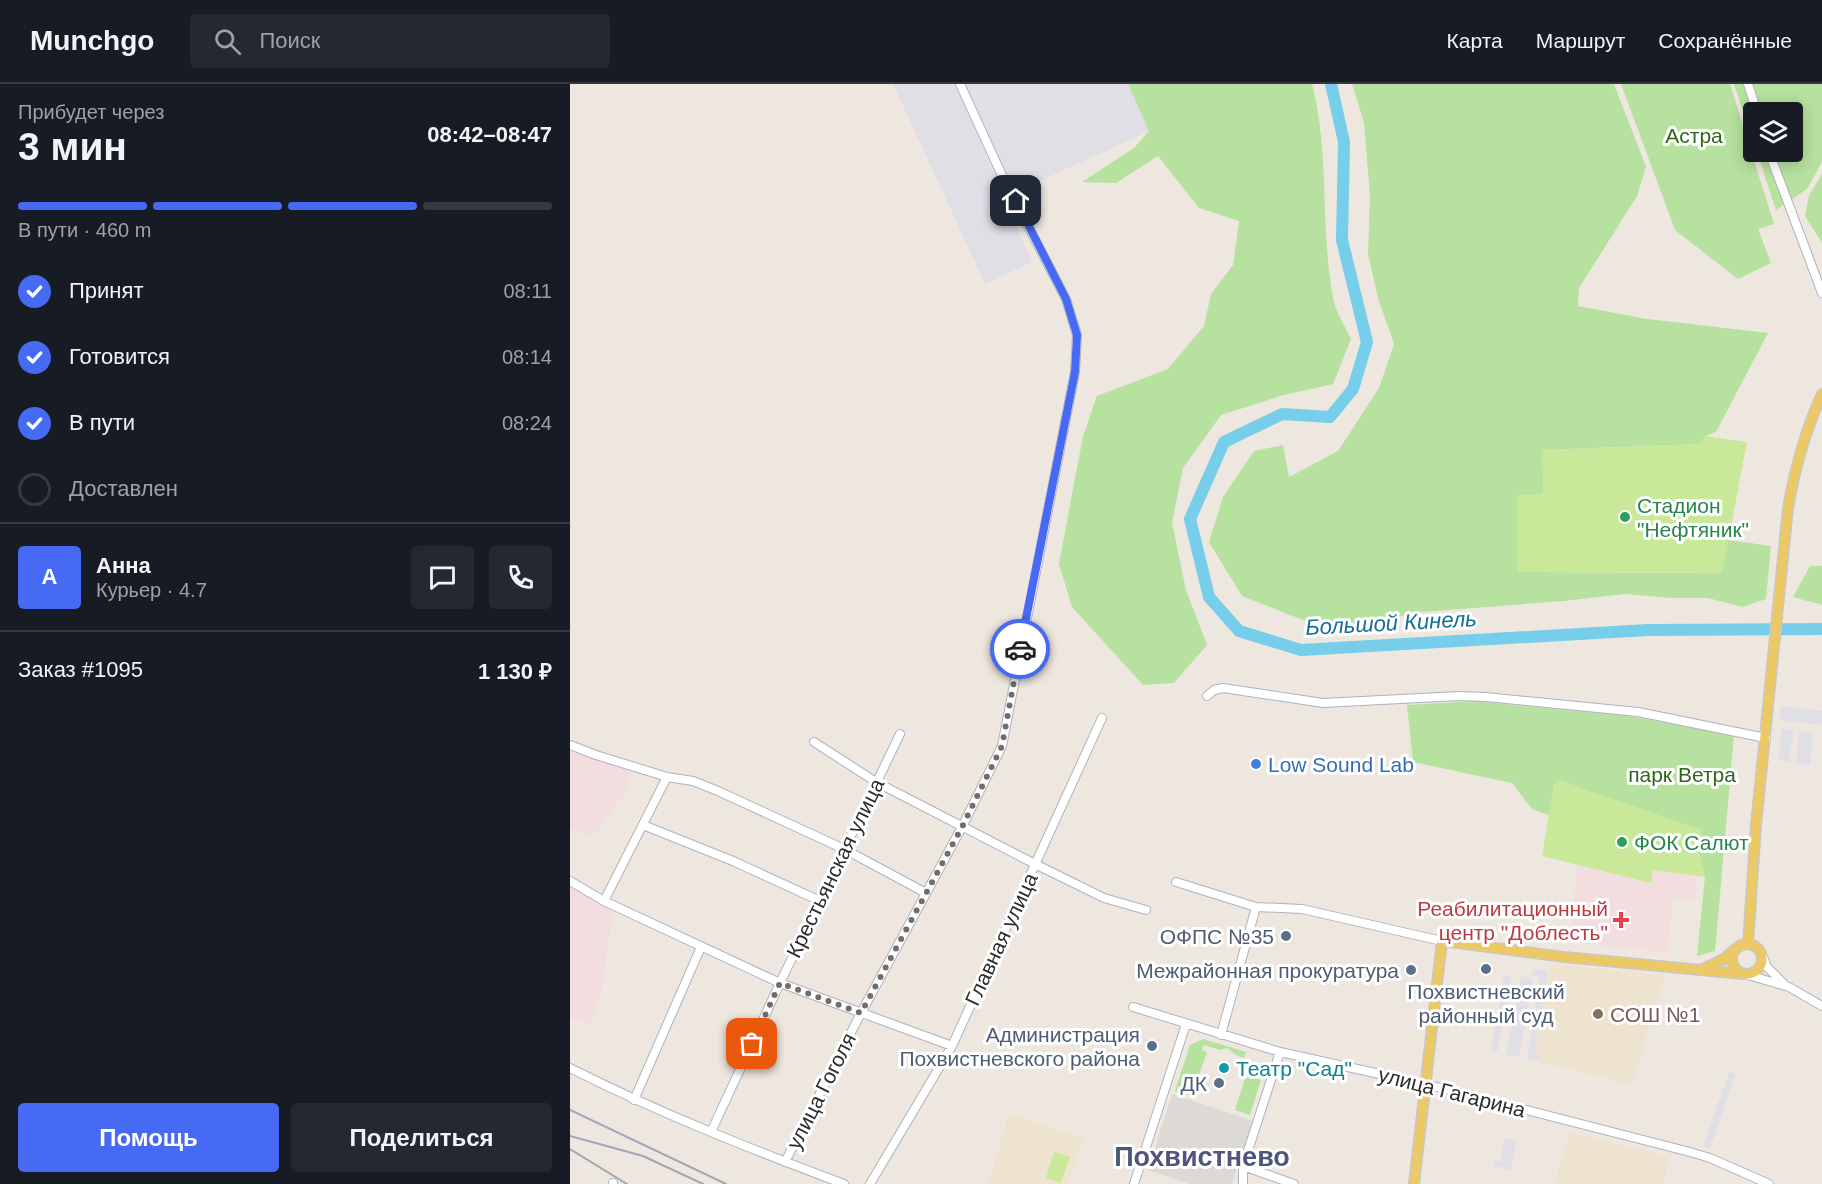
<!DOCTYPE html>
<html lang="ru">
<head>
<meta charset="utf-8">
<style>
	body { margin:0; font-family:Helvetica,sans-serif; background:#242831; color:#f1f3f6; height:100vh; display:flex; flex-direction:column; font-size:22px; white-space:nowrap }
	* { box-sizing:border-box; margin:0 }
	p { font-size:20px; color:#9ea1a6 }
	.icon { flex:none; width:33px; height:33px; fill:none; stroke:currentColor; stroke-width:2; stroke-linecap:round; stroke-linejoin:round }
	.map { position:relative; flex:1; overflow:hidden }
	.sheet { display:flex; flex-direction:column; background:#171b24; width:570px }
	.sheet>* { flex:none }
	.buttons { position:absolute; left:1173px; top:18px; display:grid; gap:12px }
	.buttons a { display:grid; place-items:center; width:60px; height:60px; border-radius:6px; background:#171b24; box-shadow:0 3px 15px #0003; font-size:30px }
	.pin { position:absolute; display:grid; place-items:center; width:51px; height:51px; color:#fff; margin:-26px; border-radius:12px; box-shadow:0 3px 9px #0006 }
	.courier { position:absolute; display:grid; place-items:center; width:60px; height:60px; margin:-30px; border:4px solid #466af3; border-radius:50%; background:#fff; color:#222; box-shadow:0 2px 8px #0007 }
	.headline em { font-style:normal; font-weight:700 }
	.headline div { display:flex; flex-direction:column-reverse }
	.headline { display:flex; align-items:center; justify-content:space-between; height:102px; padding:0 18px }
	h1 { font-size:39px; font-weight:700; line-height:45px }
	.bar { display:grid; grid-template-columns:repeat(4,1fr); gap:9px 6px; align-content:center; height:72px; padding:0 18px }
	.bar i { height:8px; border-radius:4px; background:#363941 }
	.bar .active { background:#466af3 }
	.bar p { grid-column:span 4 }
	.line { display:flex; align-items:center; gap:15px; padding:0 18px; border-top:2px solid #363941 }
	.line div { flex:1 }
	.round { display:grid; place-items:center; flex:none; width:63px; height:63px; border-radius:6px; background:#242831 }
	ol { padding:0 18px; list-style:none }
	li { display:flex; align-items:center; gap:18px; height:66px }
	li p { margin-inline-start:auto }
	li .icon { padding:6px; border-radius:50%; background:#466af3; color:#fff; stroke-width:4 }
	li:last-child { color:#9ea1a6 }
	li i { width:33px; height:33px; border:3px solid #363941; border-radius:50% }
	.action { display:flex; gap:12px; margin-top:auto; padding:12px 18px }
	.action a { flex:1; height:69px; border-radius:6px; background:#466af3; color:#fff; font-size:24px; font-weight:700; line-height:69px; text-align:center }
	.action a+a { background:#242831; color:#f1f3f6 }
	header { display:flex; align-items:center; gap:36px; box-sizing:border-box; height:84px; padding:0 30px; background:#171b24; border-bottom:2px solid #363941 }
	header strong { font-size:28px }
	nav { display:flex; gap:33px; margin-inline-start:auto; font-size:21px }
	.search { width:420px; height:54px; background:#242831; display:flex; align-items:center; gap:15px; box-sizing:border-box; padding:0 21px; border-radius:6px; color:#9ea1a6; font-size:22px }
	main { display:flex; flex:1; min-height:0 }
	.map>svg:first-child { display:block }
</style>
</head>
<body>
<header>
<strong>Munchgo</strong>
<div class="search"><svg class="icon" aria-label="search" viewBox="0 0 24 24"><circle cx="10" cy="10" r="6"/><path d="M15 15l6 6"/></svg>Поиск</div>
<nav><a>Карта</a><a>Маршрут</a><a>Сохранённые</a></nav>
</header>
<main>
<section class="sheet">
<div class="headline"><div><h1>3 мин</h1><p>Прибудет через</p></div><em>08:42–08:47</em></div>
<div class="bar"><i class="active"></i><i class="active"></i><i class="active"></i><i></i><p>В пути · 460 m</p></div>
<ol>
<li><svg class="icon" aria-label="check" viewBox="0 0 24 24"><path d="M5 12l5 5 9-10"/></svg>Принят<p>08:11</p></li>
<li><svg class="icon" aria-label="check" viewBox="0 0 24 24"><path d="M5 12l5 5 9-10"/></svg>Готовится<p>08:14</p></li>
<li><svg class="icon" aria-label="check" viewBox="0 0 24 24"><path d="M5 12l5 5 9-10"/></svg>В пути<p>08:24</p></li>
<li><i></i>Доставлен</li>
</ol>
<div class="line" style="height:108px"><b class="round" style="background:#466af3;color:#fff">А</b><div><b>Анна</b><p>Курьер · 4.7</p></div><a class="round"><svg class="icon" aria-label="chat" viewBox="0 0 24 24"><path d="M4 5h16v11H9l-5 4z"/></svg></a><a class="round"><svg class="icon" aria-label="phone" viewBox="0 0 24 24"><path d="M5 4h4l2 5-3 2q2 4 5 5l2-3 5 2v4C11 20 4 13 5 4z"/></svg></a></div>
<div class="line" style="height:78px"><div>Заказ #1095</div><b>1 130 ₽</b></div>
<div class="action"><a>Помощь</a><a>Поделиться</a></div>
</section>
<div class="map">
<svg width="1252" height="1100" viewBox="0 0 1252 1100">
	<rect width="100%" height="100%" fill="#ede7df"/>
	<path fill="#e1dfe6" d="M323,0h235l21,47 -146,67 29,64 -47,22z
		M1211,622l41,5v14l-43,-5z
		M1212,644l12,2 -5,32 -11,-2z
		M1229,647l14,1 -3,33 -14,-1z
		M963,885l15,2 -13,80 5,1 -1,9 -12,-2 13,-82 -8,-1z
		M934,892l7,1 -14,75 -6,-2z
		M951,892l10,2v3l2,1 -14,75 -13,-2z
		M1159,988l7,2 -26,74 -7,-2z
		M934,1054l13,2 -6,30 -17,-4 1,-6 5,1z"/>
	<path fill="#eee3cf" d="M981,880l114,11 -33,110 -93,-24 1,-8 -5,-1z
		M439,1030l74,23 -15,47h-80z
		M999,1048l101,25 -7,27h-108z"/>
	<path fill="#f3ddde" d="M0,664l62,24 -9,24 -31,41 -21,-8 -1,3z
		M1008,781l72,18 2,-13 45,6 -3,24 -21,-2 -6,55 -98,-12z
		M0,801l43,27 -11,75 -12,39 -20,-9z"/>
	<path fill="#b6e19e" d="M558,0h184c18,69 8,143 21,213 2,14 12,29 18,42l-18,45 -49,11 -63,20 -38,53 -11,55 14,67 21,55 -33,38 -31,2 -71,-78 -13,-43 24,-128 14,-40 71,-27 36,-43 7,-32 22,-29 6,-44 -40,-13 -41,-52 -42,27 -34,-1 52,-34 15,-17z
		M782,0h262l32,83 -9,29 -58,92 -1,18 69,13 121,14 -52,99 -10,4 -6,8 -157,6v44l-26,2 1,76 203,1 7,-33 43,6 -5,53 -24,8 -34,-9h-35l-49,-4 -60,7 -141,11 -70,13 -40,-1 -71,-28 -33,-54 14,-45 31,-46 29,-6 6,32 49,-26 41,-63 15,-44 -16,-46 -10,-44 2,-59 -6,-73z
		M1051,0h109l44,140 -16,5 13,34 -33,16 -63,-49z
		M1164,0h88v78l-15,27 -31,21 -19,-58h35v-40h-38l-1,30z
		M1252,90v69l-17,-27 4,-21z
		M1240,482h12v39l-29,-8z
		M903,617l155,15 106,19 -19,216 -18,5 8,-79 -6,-23 -145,-70 -5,31 -17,-6 -20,-26 -99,-21 -6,-57z
		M633,955l43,13 -2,6 -8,-3 -9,-7 -7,2 -16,-5 -2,5 5,2 -15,44 -17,-5 15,-46z
		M679,992l12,4 -11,35 -15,-5 10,-31z"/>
	<path fill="#c9e89a" d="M1136,352l41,6 -25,131 -204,-1 -1,-77 26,-1 -1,-44 158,-6z
		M989,696l143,50 -3,24 6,23 -52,-7 -2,13 -109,-27 12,-72z
		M484,1068l16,5 -9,26 -15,-5z"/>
	<path fill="#dddad6" d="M602,1010l81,27 -21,63h-42l-42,-14z"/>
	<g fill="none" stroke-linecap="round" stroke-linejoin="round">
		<path stroke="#76ceeb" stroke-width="12" d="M761,0l13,58 -2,98 25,102 -14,47 -23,28 -48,-3 -58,28 -34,77 19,78 30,34 62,19 347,-20 174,-1"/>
		<g stroke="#afb2bc" stroke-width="10">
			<path id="minor" d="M1178,0l9,28
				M1199,68l53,141
				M637,612l7,-6 9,-2 100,15 136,-7 27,1 152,15 128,26
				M244,658l62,40 159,82 69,34 42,12
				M0,661l26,10 71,22 26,4 25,10 126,58 82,44
				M73,741l90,36 87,40
				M0,797l34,20 176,82 172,63
				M606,798l80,25 46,2 140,32
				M34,817l63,-124
				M1193,873l4,10 16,16
				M1178,891l41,12 33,19
				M563,923l147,45 145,32 265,68 20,6 59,26
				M651,951l35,-128
				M0,984c89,45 181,81 274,116
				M64,1016l67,-153
				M141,1048l69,-149 120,-249
				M215,1078l76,-149 101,-186 40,-81 73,-374 2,-37 -11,-36 -61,-117 -45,-98
				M673,1082l51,18
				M43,1100v-1
				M300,1100l82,-138 150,-328
				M564,1100l52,-160
				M673,1100v-18l37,-114"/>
		</g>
		<g stroke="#c8c8c8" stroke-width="12">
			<path id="major" d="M1162 875a15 15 0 1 1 30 0a15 15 0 1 1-30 0Z
				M1178,860l8,-119 32,-317c7,-40 17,-77 34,-114
				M1133,885l21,-10 10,-9
				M844,1100l28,-243 122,16 179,17"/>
		</g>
		<use href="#minor" stroke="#fff" stroke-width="8"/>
		<use href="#major" stroke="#ecc965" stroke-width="9"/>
		<path stroke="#a2a5b5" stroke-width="2" d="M0,1026l156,74
			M0,1052l73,20 60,28
			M0,1065l57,35"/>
	</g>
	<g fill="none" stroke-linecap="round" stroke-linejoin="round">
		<path stroke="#706d6b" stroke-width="6" stroke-dasharray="0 10.8" d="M182,960l28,-61 81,30 101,-186 40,-81 18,-97"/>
		<path stroke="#466af3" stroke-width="8" d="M446,117l50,98 11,36 -2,37 -55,277"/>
	</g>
	<g fill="#2e9e5b" stroke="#fff" stroke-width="2">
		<circle cx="1055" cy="433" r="6"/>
		<circle cx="1052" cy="758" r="6"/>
	</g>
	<circle fill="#3f7fe0" stroke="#fff" stroke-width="2" cx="686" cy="680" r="6"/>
	<path fill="#e0444e" stroke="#fff" stroke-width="2" d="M1048 827h6v6h6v6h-6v6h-6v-6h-6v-6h6z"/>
	<g fill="#5c6f8a" stroke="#fff" stroke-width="2">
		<circle cx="716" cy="852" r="6"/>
		<circle cx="916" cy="885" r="6"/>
		<circle cx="841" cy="886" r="6"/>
		<circle cx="582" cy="962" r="6"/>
		<circle cx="649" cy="999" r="6"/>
	</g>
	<circle fill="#8d6e63" stroke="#fff" stroke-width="2" cx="1028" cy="930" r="6"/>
	<circle fill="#0f9aa8" stroke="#fff" stroke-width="2" cx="654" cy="984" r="6"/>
	<g text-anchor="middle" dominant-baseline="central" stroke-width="6" stroke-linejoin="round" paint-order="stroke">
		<g font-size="21" fill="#2f671d" stroke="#fff">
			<text x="1124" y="51">Астра</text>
			<text x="1112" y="690">парк Ветра</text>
		</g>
		<g font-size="21" fill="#27864d" stroke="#fff" text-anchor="start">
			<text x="1067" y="421">Стадион<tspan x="1067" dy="24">"Нефтяник"</tspan></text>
			<text x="1064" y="758">ФОК Салют</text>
		</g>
		<g font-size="21" fill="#366cbe" stroke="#fff" text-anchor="start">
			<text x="698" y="680">Low Sound Lab</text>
		</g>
		<g font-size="21" fill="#2c2c2c" stroke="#fff">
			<text transform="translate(265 784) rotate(-64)">Крестьянская улица</text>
			<text transform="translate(431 855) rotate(-65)">Главная улица</text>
			<text transform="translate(251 1007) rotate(-63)">улица Гоголя</text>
			<text transform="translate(882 1008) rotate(14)">улица Гагарина</text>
		</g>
		<g font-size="21" fill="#be3a42" stroke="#fff" text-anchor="end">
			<text x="1038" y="824">Реабилитационный<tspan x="1038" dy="24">центр "Доблесть"</tspan></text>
		</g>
		<g font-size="21" fill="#4e5e75" stroke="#fff" text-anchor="end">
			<text x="704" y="852">ОФПС №35</text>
			<text x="829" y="886">Межрайонная прокуратура</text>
			<text x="916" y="907" text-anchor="middle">Похвистневский<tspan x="916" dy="24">районный суд</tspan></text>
			<text x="570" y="950">Администрация<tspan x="570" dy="24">Похвистневского района</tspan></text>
			<text x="637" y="999">ДК</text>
		</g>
		<g font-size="21" fill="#785e54" stroke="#fff" text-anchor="start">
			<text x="1040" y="930">СОШ №1</text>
		</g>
		<g font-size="21" fill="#0d838f" stroke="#fff" text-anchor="start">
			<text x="666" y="984">Театр "Сад"</text>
		</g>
		<g font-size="22" font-style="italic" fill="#136e99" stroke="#fff">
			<text transform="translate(821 539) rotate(-3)">Большой Кинель</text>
		</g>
		<g font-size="27" font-weight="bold" fill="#4d577b" stroke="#fff">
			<text x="632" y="1073">Похвистнево</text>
		</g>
	</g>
</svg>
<div class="buttons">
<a><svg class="icon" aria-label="layers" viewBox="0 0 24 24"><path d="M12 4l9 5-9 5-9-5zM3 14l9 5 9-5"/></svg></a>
</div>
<div class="pin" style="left:182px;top:960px;background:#ea580c"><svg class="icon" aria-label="bag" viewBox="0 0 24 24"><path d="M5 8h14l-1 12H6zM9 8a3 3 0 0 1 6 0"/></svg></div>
<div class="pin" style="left:446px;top:117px;background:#1f2937"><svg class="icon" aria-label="home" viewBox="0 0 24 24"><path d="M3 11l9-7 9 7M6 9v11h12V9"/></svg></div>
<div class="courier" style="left:450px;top:565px"><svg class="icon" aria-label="car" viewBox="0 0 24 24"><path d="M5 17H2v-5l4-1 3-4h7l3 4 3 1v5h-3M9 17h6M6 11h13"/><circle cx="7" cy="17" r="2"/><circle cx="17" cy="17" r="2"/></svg></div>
</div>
</main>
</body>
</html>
